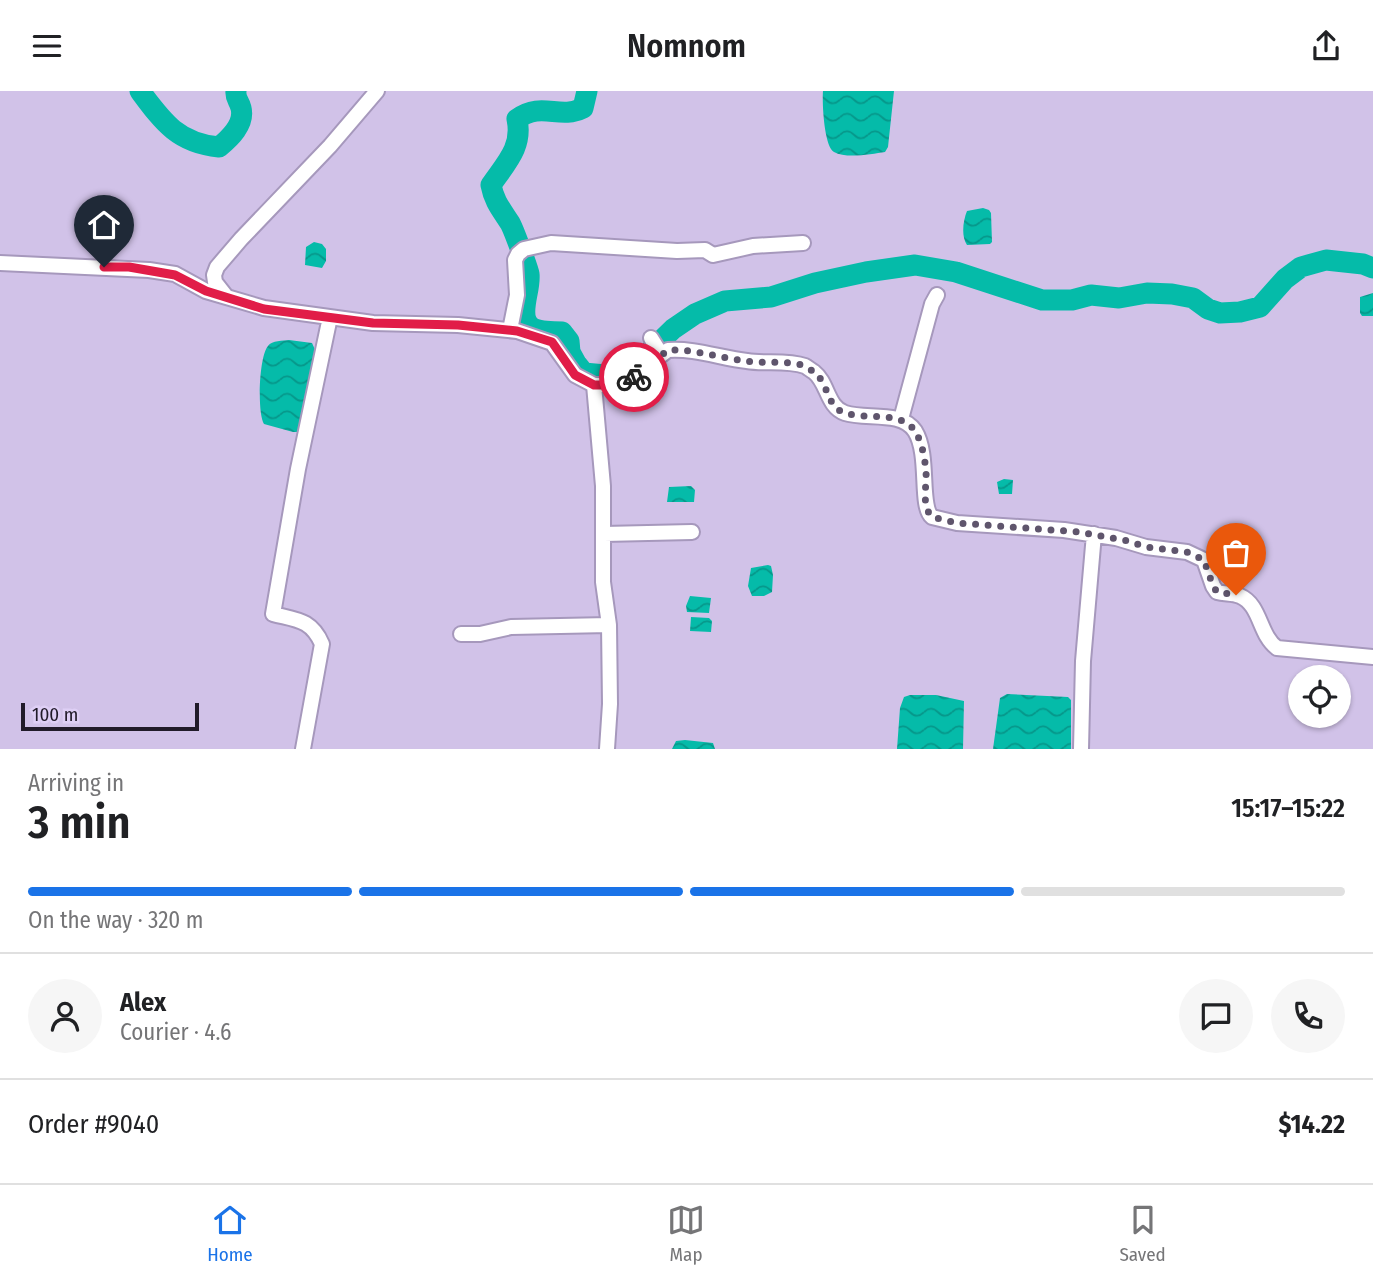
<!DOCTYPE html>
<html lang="en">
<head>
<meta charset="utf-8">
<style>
	body { margin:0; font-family:"Fira Sans Condensed",sans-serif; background:#f6f6f6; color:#202124; height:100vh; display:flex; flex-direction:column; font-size:26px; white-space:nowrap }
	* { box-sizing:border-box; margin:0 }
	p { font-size:23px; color:#757577 }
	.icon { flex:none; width:38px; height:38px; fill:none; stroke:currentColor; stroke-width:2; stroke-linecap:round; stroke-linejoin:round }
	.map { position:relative; height:658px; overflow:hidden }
	.panel { display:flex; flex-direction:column; background:#fff; flex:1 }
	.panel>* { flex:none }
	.fabs { position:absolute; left:1288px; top:574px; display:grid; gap:14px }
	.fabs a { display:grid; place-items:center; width:63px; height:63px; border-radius:50%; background:#fff; box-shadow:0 2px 5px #0004; font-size:35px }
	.scale { position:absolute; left:21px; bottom:18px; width:178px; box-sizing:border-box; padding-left:7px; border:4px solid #211b29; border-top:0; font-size:19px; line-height:24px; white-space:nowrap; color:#211b29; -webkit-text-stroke:5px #decff5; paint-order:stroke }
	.pin { position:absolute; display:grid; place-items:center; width:60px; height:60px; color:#fff; margin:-72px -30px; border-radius:50% 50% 50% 0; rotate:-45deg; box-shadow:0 0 7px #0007 }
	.pin .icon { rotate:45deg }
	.courier { position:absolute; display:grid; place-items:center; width:70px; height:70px; margin:-35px; border:5px solid #e11d48; border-radius:50%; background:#fff; color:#222; box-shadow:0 2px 9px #0007 }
	.head em { font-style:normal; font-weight:600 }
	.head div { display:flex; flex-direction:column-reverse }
	.head { display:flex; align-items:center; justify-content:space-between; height:119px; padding:0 28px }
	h1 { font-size:46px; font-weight:600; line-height:52px }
	.bar { display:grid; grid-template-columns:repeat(4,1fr); gap:10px 7px; align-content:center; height:84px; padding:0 28px }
	.bar i { height:9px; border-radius:5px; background:#e0e0e0 }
	.bar .on { background:#1a73e8 }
	.bar p { grid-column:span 4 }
	.line { display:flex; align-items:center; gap:18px; padding:0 28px; border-top:2px solid #e0e0e0 }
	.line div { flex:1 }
	.round { display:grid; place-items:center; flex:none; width:74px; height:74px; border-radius:37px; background:#f6f6f6 }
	header { display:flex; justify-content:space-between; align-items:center; height:91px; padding:0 28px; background:#fff; font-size:32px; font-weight:600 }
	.menu { display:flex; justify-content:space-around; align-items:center; height:98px; border-top:2px solid #e0e0e0; background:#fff; font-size:19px; color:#757577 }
	.menu a { display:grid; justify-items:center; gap:4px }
	.menu .on { color:#1a73e8 }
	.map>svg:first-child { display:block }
</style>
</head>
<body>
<header><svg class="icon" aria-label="menu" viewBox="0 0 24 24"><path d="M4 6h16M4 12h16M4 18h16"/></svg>Nomnom<svg class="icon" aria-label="share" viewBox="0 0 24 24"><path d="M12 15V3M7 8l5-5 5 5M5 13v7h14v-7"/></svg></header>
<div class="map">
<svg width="1373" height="658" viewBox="0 0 1373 658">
	<defs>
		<pattern id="water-waves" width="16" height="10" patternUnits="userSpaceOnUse" patternTransform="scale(1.75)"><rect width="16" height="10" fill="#05bba9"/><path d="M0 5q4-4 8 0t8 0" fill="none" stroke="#06978a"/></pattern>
	</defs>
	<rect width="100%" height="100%" fill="#d1c2e8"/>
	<path fill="url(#water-waves)" d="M823,0h71l-6,56 -3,5c-13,2 -39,7 -51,0 -10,-6 -12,-49 -11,-61z
		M983,117l6,2 2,3 1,29 -2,2 -23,1c-6,-9 -4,-24 0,-34z
		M314,151l8,2 4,5v12l-4,7 -17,-3 1,-18z
		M1373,202v23h-11l-2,-3v-16z
		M289,249l23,3 5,11 -15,78h-9l-29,-8c-7,-11 -5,-68 4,-78 4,-6 15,-5 21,-6z
		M1004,388l9,1 -1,14h-13l-2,-12z
		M691,395l4,4 -1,12h-27l2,-15z
		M768,474l3,1 2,9 -1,17 -8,4h-12l-4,-10 3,-18z
		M690,505l21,2 -2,15 -22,-1 -1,-6z
		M691,526l18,1 3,3 -1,11 -21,-1z
		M1007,603l61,3 3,3v49h-78l7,-51z
		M910,604h26l28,6 -1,48h-66l3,-41 4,-11z
		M685,649l28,3 2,6h-43l4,-8z"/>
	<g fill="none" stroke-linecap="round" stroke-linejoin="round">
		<path stroke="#05bba9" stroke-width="21" d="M140,0c23,31 38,52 79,56 11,-9 26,-23 22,-39 -2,-8 -6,-9 -5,-17
			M587,0l-4,17c-24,12 -41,-7 -66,11 6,28 -11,44 -26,66 3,16 10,24 19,38 3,5 18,45 19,51 2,14 -9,36 -2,48 6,12 24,9 35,10l7,9 1,11 6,11 8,10 21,2 34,-13 34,-33 22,-15 30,-13 46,-4 44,-14 51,-11 49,-7 41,7 86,28h30l19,-5 28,3 28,-5 25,1 21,4 15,11 12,4 20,-1 20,-5 25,-28 16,-12 25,-7 37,4 10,4"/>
		<g stroke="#a698bc" stroke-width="18">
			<path id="street" d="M0,172l149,7 26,4 31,17 58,17 109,15 85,2 59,6 35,12 23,32 19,10h22l11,-4 41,-31c26,-2 53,8 79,11 18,3 40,-1 58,5 2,1 7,5 9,6 14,11 13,35 31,41 21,7 56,-3 70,18 15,24 4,75 17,86l25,6 107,7 52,8 30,9 41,5 17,8 9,26 4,6c8,2 16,1 23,4 21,9 19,39 37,52l96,9
				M226,205l-11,-14 -1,-7 3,-8 24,-28 89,-93 47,-55
				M510,239l7,-35 -2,-35 3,-6 6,-5 27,-6 126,8 28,-1 8,5 40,-9 50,-3
				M651,247l10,16
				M594,294l9,101v96l6,43 1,79 -3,45
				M901,328l31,-115 5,-9
				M604,443l88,-2
				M461,543h19l31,-7 98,-2
				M303,658l19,-105c-11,-25 -26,-24 -49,-30l25,-145 32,-152
				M1081,658l2,-88 11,-127"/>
		</g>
		<use href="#street" stroke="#fff" stroke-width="14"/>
	</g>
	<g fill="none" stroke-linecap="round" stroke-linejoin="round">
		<path stroke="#5f556c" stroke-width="7" stroke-dasharray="0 12.6" d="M634,286l34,-27c26,-1 53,8 79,11 18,3 40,-1 58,5 2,1 7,5 9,6 15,11 12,35 31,41 21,7 56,-3 70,18 7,11 10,28 11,41 1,14 -5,34 6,45l25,6 122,9 49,9 18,6 41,5 17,8 9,26 4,6 19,3"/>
		<path stroke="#e11d48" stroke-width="9" d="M104,176h25l46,8 31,16 58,18 109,14 85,2 59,6 35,11 23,33 19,10h22l18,-8"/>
	</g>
</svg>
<div class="fabs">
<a><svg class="icon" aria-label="locate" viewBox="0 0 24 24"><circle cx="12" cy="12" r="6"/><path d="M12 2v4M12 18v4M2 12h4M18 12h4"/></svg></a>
</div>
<div class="scale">100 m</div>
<div class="pin" style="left:1236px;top:504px;background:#ea580c"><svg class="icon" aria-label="bag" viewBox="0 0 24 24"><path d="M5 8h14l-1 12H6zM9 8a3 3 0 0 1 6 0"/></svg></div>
<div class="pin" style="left:104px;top:176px;background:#1f2937"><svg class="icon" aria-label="home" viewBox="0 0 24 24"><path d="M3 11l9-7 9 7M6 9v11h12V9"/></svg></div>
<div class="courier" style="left:634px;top:286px"><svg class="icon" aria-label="bike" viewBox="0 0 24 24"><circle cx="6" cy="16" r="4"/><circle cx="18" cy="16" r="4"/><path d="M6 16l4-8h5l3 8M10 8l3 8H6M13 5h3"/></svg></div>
</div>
<section class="panel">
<div class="head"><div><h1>3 min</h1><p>Arriving in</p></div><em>15:17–15:22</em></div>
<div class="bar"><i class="on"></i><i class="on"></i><i class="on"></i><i></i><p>On the way · 320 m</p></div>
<div class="line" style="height:126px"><a class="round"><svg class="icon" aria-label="person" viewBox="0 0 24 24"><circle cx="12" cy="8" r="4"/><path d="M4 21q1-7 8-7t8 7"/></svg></a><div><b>Alex</b><p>Courier · 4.6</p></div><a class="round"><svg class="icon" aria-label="chat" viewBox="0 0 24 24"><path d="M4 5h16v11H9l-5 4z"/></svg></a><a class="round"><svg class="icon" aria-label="phone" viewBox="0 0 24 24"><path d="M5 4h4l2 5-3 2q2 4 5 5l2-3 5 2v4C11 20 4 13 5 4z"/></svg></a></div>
<div class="line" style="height:91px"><div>Order #9040</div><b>$14.22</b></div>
</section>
<nav class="menu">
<a class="on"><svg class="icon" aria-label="home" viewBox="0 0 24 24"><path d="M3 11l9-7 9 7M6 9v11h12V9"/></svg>Home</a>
<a><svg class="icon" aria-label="map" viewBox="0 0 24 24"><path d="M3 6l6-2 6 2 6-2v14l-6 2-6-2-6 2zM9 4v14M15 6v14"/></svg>Map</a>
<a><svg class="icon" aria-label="saved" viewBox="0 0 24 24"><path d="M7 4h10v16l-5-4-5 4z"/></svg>Saved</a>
</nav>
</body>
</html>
